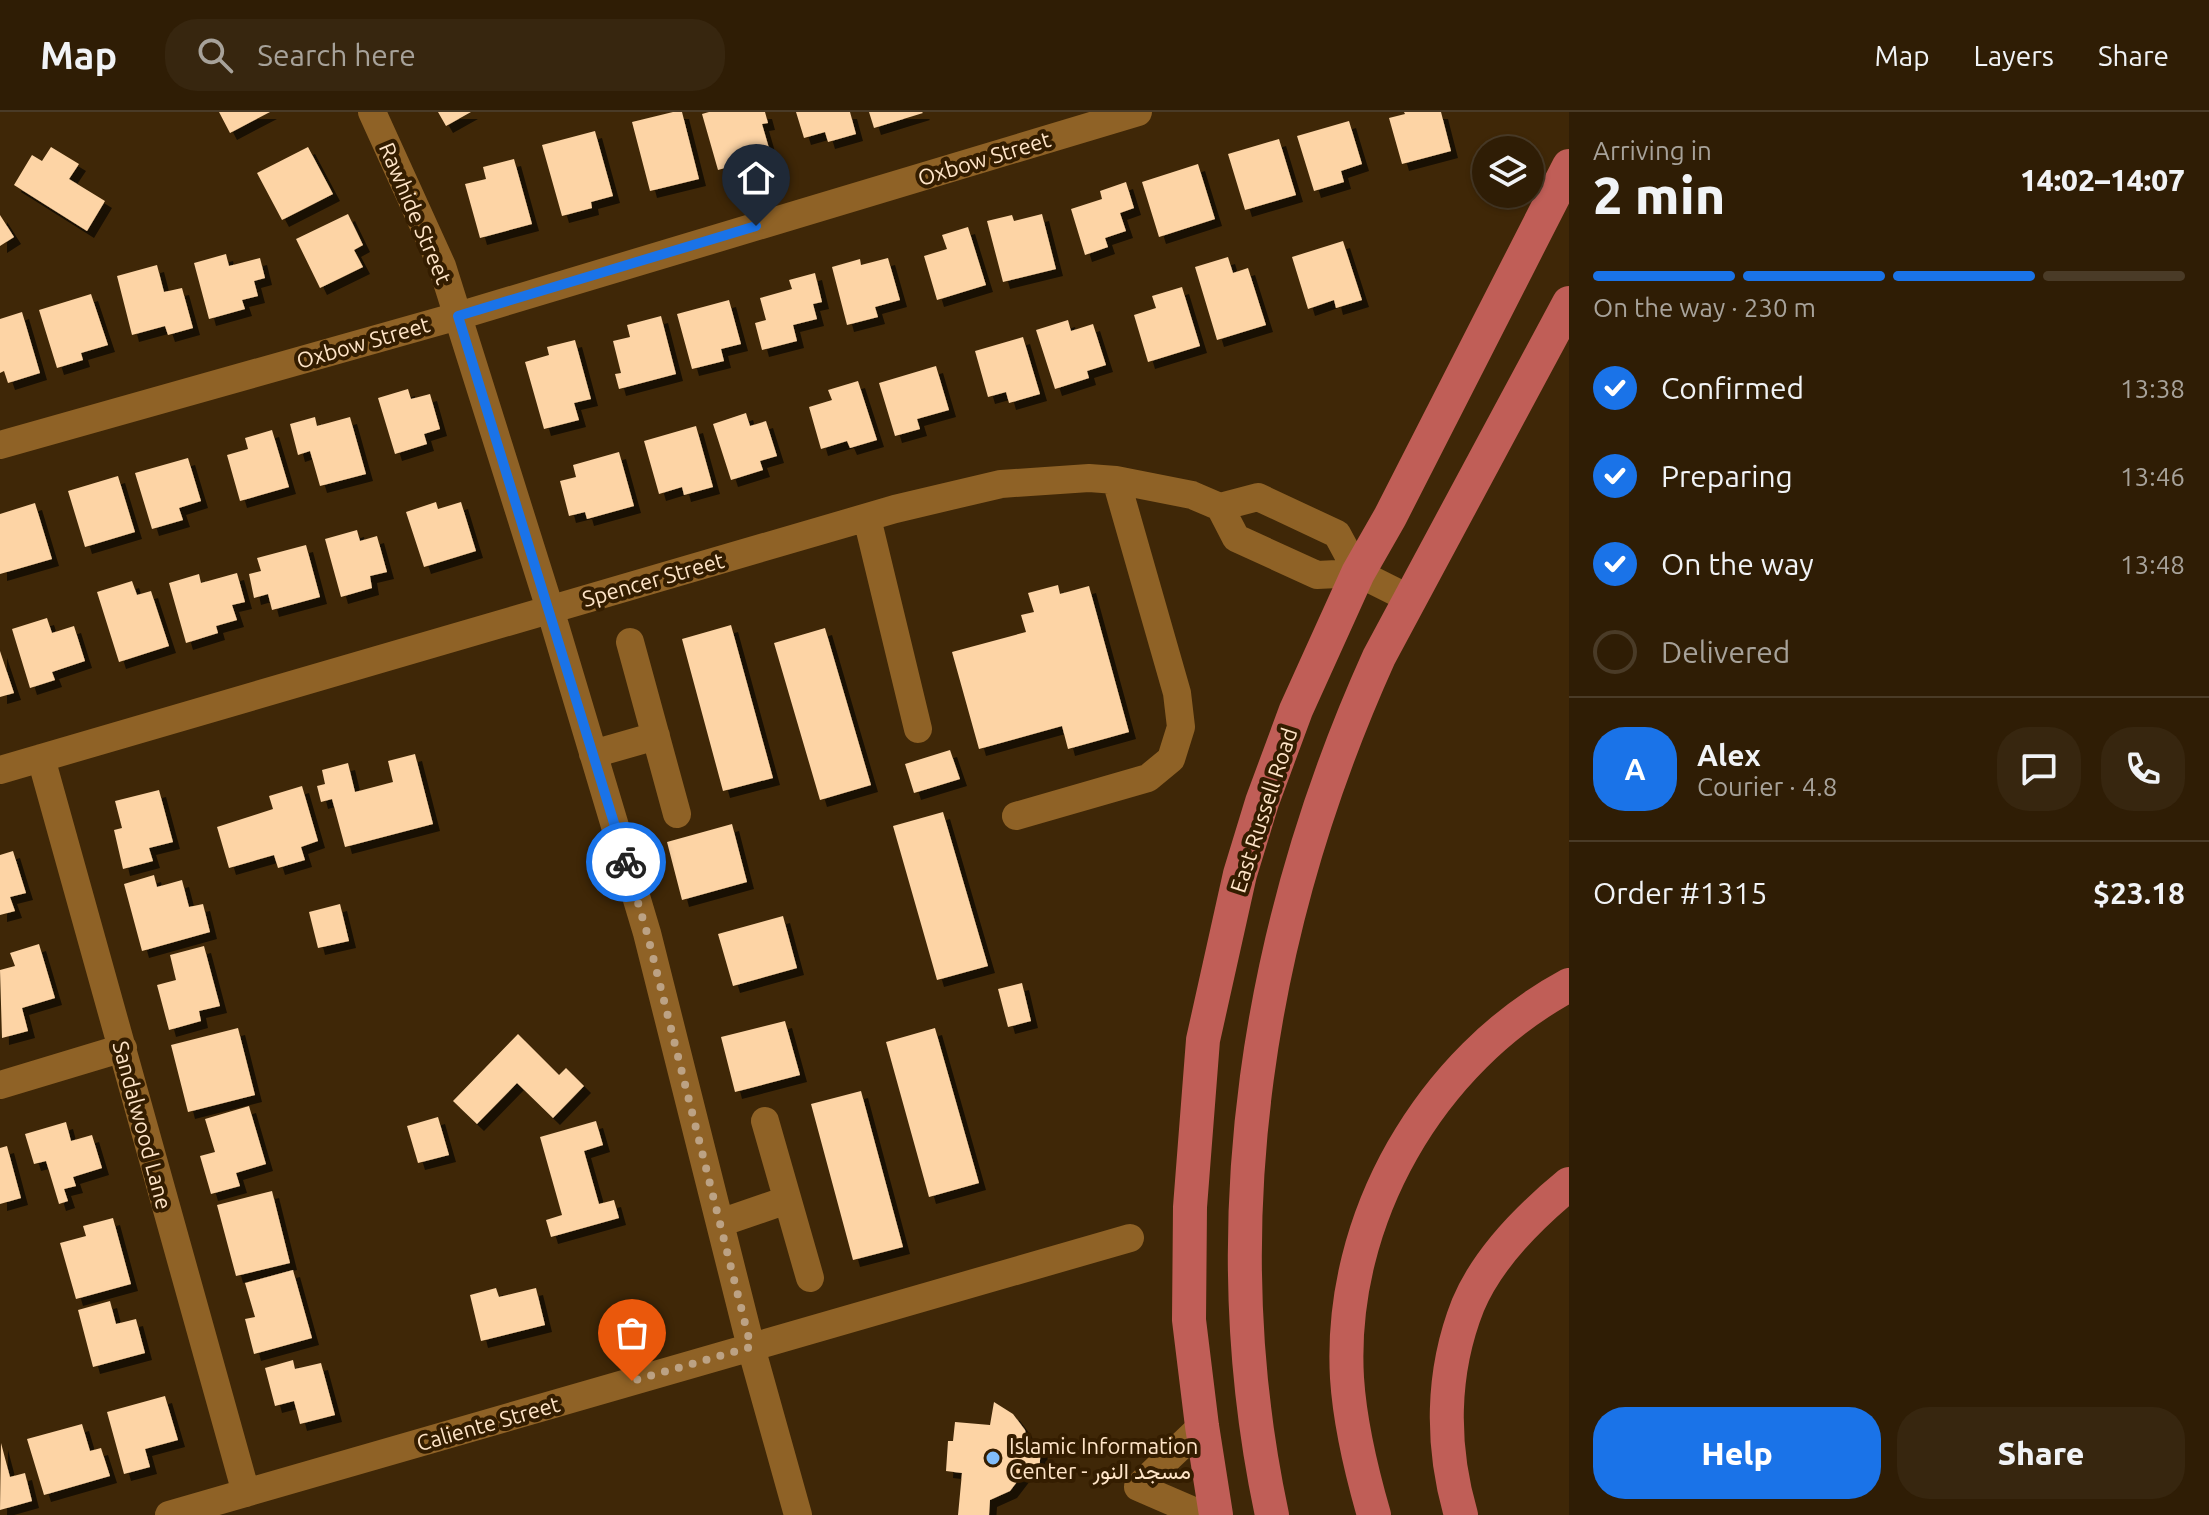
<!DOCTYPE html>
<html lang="en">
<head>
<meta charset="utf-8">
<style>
	body { margin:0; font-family:Ubuntu,Vazirmatn,sans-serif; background:#37260f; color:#f1f3f6; height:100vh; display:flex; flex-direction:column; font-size:30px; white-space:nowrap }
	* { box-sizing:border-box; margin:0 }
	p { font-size:26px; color:#a7a29a }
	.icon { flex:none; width:44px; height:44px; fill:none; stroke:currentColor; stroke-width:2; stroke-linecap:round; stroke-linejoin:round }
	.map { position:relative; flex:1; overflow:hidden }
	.panel { display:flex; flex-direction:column; background:#2f1d05; width:640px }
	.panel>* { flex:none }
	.buttons { position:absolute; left:1472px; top:24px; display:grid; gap:16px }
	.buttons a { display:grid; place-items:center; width:72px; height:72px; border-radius:50%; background:#2f1d05; box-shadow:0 2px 6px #0004,0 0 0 2px #4a3b27; font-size:40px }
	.pin { position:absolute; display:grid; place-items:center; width:68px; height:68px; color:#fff; margin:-82px -34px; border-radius:50% 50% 50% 0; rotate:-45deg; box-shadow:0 0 8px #0007 }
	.pin .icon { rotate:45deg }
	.courier { position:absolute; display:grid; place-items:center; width:80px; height:80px; margin:-40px; border:6px solid #1a73e8; border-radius:50%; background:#fff; color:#222; box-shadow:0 2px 10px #0007 }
	.head em { font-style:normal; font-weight:800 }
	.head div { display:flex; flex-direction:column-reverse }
	.head { display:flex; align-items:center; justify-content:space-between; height:136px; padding:0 24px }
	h1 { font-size:52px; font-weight:800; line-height:60px }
	.bar { display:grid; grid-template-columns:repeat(4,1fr); gap:12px 8px; align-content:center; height:96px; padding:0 24px }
	.bar i { height:10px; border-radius:6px; background:#4a3b27 }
	.bar .current { background:#1a73e8 }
	.bar p { grid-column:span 4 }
	.line { display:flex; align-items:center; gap:20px; padding:0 24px; border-top:2px solid #4a3b27 }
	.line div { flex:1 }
	.round { display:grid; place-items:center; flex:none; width:84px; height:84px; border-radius:32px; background:#37260f }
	ol { padding:0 24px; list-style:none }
	li { display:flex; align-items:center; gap:24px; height:88px }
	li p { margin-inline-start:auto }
	li .icon { padding:8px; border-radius:50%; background:#1a73e8; color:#fff; stroke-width:4 }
	li:last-child { color:#a7a29a }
	li i { width:44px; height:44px; border:4px solid #4a3b27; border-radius:50% }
	.cta { display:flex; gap:16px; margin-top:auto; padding:16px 24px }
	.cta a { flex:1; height:92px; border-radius:32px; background:#1a73e8; color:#fff; font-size:32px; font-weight:800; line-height:92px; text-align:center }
	.cta a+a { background:#37260f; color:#f1f3f6 }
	header { display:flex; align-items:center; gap:48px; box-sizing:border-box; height:112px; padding:0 40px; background:#2f1d05; border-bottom:2px solid #4a3b27 }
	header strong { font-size:38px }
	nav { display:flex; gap:44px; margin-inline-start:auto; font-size:28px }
	.search { width:560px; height:72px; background:#37260f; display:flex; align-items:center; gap:20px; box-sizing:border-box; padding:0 28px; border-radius:32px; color:#a7a29a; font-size:30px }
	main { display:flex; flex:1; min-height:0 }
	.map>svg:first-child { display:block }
</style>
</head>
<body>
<header>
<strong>Map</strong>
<div class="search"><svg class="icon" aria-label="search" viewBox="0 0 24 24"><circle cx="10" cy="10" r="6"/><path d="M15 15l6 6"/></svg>Search here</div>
<nav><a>Map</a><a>Layers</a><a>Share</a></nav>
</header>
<main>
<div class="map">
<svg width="1569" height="1403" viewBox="0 0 1569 1403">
	<defs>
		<filter id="shadow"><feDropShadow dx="7" dy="7" stdDeviation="0" flood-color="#0009"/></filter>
	</defs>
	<rect width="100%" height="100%" fill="#3f2707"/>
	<path fill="#fdd4a5" filter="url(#shadow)" d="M219,0h51l-40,21z
		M438,0h33l-25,14z
		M673,0h9l17,67 -49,12 -18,-69z
		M709,0h56l3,11 -6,1 9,31 -53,15 -16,-56z
		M796,0h54l6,22 -28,8 -3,-10 -21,6z
		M869,0h53l1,1 -49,15z
		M1404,0h37l10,39 -49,13 -13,-46 16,-4z
		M1349,9l13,43 -21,7 3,11 -30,9 -17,-55z
		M595,19l18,65 -22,6 1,6 -30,8 -20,-71z
		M1279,27l17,56 -51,15 -17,-56z
		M51,35l28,17 -10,15 36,22 -18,30 -73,-46 18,-30 10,6z
		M308,35l25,47 -51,26 -25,-47z
		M514,47l18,65 -52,14 -15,-54 21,-5 -3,-12z
		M1198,52l17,55 -56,18 -17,-55z
		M1126,70l8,26 -14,5 6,18 -21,7 3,9 -23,8 -14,-46 31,-10 -2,-8z
		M348,102l15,31 -9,5 9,17 -43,21 -24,-49z
		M1042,102l14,55 -53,13 -16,-61 25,-6 2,6z
		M0,103l14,22 -14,9z
		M968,115l18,58 -49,15 -13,-44 23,-7 -5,-14z
		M1343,129l19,59 -26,8 -2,-8 -26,9 -16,-52z
		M226,142l3,12 31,-8 5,20 -11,3 4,15 -16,4 3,9 -36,10 -15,-56z
		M1228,145l5,16 15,-5 18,57 -49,15 -22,-73z
		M888,146l12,42 -25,7 3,10 -31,8 -15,-58 28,-8 1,6z
		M157,153l7,27 18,-4 11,40 -25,7 -3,-9 -33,9 -15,-59z
		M815,161l7,29 -9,2 4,15 -24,6 4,16 -35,9 -7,-27 11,-3 -6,-22 32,-9 -3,-9z
		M1182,175l18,59 -52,16 -14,-47 22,-7 -4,-12z
		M91,182l17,51 -27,8 2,7 -26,8 -18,-58z
		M729,188l12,44 -20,5 3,12 -32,8 -15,-55z
		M22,200l18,61 -32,10 -4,-12 -4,2v-54z
		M661,204l15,58 -57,15 -4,-15 6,-1 -8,-32 17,-4 -3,-12z
		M1068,208l3,11 22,-7 13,41 -19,6 2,7 -34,11 -19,-59z
		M1023,225l17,57 -31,9 -3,-11 -18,5 -13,-46z
		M575,228l16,59 -17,4 5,17 -35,9 -19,-67 24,-7 -2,-8z
		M936,254l13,44 -32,9 3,10 -25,7 -16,-53z
		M858,269l19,59 -27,8 -3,-7 -26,8 -12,-42 23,-7 -4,-10z
		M408,277l3,10 19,-5 10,35 -16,5 3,10 -32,10 -17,-56z
		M746,301l4,13 16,-5 11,35 -17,5 3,9 -32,10 -18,-56z
		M315,305l2,9 33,-9 16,57 -46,12 -10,-35 -12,4 -8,-31z
		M696,314l17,61 -29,8 -2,-8 -23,7 -15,-53z
		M272,318l17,57 -49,14 -13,-46 21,-6 -3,-11z
		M619,340l15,54 -47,13 -2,-7 -16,4 -9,-35 16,-4 -3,-12z
		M188,346l13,43 -22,7 4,12 -31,9 -17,-56z
		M118,364l17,56 -50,15 -17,-56z
		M436,390l2,7 23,-7 15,49 -52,16 -18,-55z
		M35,391l17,56 -52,15v-60z
		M357,418l3,11 17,-5 10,36 -17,4 2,12 -31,9 -16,-58z
		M306,433l14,52 -48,13 -4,-16 -14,4 -5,-24 12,-3 -4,-13z
		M237,461l8,29 -13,3 5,15 -21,6 2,7 -32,10 -17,-60 30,-9 2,9z
		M132,469l5,14 14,-4 18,55 -50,16 -22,-70z
		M1058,473l2,9 29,-8 40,146 -61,17 -6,-23 -83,23 -27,-97 74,-20 -5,-17 13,-3 -6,-19z
		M47,506l5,15 22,-7 11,35 -33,11 3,8 -25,8 -18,-59z
		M731,513l42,153 -50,13 -41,-152z
		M825,516l46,157 -51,15 -46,-157z
		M0,539l14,42 -14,4z
		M950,638l10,29 -46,14 -9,-29z
		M415,642l18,70 -88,23 -13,-48 -11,3 -4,-16 8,-2 -3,-14 26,-7 7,29 38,-10 -5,-21z
		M302,674l16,55 -17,6 4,13 -27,8 -4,-13 -45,13 -12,-41 56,-18 -4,-13z
		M159,678l14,52 -24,6 4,13 -30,8 -9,-39 8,-2 -7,-27z
		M943,700l45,154 -51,14 -44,-154z
		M732,712l15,58 -65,18 -15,-58z
		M13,739l13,42 -16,4 5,14 -15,4v-60z
		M154,763l3,12 25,-7 7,27 14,-3 7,28 -68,19 -18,-67z
		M340,792l9,37 -31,7 -9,-36z
		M783,804l14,52 -64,18 -15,-52z
		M39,832l16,54 -33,10 6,23 -26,7 -2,-68 15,-4 -5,-13z
		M204,834l16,60 -21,5 2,10 -32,9 -12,-45 19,-5 -6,-25z
		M1022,871l9,38 -23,6 -10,-38z
		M785,909l15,54 -65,17 -14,-55z
		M238,916l17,67 -67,17 -17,-67z
		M935,916l44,155 -50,14 -43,-155z
		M518,922l41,41 7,-7 18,18 -31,32 -36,-35 -40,41 -24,-23z
		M861,979l42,156 -50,13 -42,-156z
		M249,994l17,58 -30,9 4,13 -29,8 -11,-38 15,-4 -10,-33z
		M438,1005l11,38 -31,8 -11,-37z
		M596,1009l7,24 -19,6 15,53 15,-4 5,18 -68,19 -5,-17 16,-5 -22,-78z
		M66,1010l5,19 21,-6 10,33 -29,9 3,9 -12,3 4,12 -9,3 -13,-43 -12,3 -9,-30z
		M7,1034l14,52 -21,6v-56z
		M272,1079l18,72 -54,13 -19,-71z
		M113,1106l18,66 -55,15 -16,-56 26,-7 -3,-10z
		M293,1158l19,68 -58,16 -9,-35 10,-2 -10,-34z
		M496,1176l3,9 37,-9 9,37 -64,16 -11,-46z
		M110,1189l6,23 20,-5 9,34 -52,14 -15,-57z
		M293,1248l2,9 26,-6 14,52 -35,9 -6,-23 -19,5 -10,-38z
		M165,1284l13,44 -33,9 5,18 -26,7 -17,-62z
		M994,1290l19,12 12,16 3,13 13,2 -2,30 -16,-1 -13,17 -20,9 -1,15h-31l4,-42 -16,-2 2,-30h5l2,-19 35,3z
		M82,1312l8,27 11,-3 9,28 -66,19 -17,-56z
		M1,1331l9,34 15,-4 7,28 -32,9z"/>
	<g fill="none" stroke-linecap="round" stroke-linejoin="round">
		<path stroke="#8f6226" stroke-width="28" d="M372,0l70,154 108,343 97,324 104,414 47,168
			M0,333l458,-129 680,-204
			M1220,395l16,31 81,37 41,-2 52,26
			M867,406l51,211
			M630,530l47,172
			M593,642l63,-18
			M41,646l205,735
			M0,658l895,-261 106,-25 88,-6 27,2 76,15 28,12 38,-10 79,37 21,39
			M1016,704l132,-38 23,-19 10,-32 -4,-34 -61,-213
			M0,973l123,-37
			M765,1009l45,157
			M720,1111l67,-23
			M1202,1314l-64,61 65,28
			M169,1403l961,-277"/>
		<path stroke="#c05e57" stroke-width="34" d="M1216,1403l-14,-89 -13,-106 1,-113 13,-167 37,-166 22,-72 34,-92 62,-137 32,-56 179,-351
			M1272,1403c-62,-290 -14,-590 107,-858l190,-354
			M1374,1403c-13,-45 -24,-90 -27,-137 -9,-159 83,-318 222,-393
			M1461,1403c-20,-69 -20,-142 7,-210 20,-48 62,-89 101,-121"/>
	</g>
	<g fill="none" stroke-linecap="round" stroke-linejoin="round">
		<path stroke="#bca284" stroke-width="8" stroke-dasharray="0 14.4" d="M626,750l21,71 104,414 -119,34"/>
		<path stroke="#1a73e8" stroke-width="10" d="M626,750l-168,-546 298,-90"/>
	</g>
	<circle fill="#81bdfa" stroke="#341d00" stroke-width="3" cx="993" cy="1346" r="8"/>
	<g text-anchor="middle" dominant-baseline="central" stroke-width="8" stroke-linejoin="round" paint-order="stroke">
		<g font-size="22" fill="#ffe5c8" stroke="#341d00">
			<text transform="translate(984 46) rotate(-17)">Oxbow Street</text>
			<text transform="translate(416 101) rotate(67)">Rawhide Street</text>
			<text transform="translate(363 230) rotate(-16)">Oxbow Street</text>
			<text transform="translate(653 467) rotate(-16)">Spencer Street</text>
			<text transform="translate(1263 698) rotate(-72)">East Russell Road</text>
			<text transform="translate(143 1013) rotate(75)">Sandalwood Lane</text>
			<text transform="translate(488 1311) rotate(-16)">Caliente Street</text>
		</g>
		<g font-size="22" fill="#ffe5c8" stroke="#341d00" text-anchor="start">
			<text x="1009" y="1333">Islamic Information<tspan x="1009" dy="25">Center - مسجد النور</tspan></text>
		</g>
	</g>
</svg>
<div class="buttons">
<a><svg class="icon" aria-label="layers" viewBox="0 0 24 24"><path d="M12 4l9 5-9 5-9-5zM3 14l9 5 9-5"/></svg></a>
</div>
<div class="pin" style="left:632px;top:1269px;background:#ea580c"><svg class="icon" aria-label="bag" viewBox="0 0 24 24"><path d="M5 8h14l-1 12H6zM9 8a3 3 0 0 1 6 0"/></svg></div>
<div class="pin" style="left:756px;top:114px;background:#1f2937"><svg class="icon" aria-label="home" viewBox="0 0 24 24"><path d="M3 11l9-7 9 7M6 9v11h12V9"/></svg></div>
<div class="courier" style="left:626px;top:750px"><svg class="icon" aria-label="bike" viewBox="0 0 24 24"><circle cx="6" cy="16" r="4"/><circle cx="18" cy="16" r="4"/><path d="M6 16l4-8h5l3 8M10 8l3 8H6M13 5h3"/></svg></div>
</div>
<section class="panel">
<div class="head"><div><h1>2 min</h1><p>Arriving in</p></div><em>14:02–14:07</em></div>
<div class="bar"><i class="current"></i><i class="current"></i><i class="current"></i><i></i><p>On the way · 230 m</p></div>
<ol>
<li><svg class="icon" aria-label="check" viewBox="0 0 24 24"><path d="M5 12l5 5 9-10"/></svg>Confirmed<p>13:38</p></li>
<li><svg class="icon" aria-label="check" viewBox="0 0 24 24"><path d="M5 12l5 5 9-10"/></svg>Preparing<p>13:46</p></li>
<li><svg class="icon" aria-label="check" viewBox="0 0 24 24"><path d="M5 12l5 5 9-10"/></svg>On the way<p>13:48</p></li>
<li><i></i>Delivered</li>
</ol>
<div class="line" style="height:144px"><b class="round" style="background:#1a73e8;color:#fff">A</b><div><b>Alex</b><p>Courier · 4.8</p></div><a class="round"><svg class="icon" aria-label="chat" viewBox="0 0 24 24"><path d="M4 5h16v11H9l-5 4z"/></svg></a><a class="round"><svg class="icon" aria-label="phone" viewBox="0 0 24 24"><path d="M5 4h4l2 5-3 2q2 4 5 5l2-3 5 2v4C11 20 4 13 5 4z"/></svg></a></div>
<div class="line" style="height:104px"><div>Order #1315</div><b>$23.18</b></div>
<div class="cta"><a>Help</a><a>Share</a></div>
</section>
</main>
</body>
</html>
